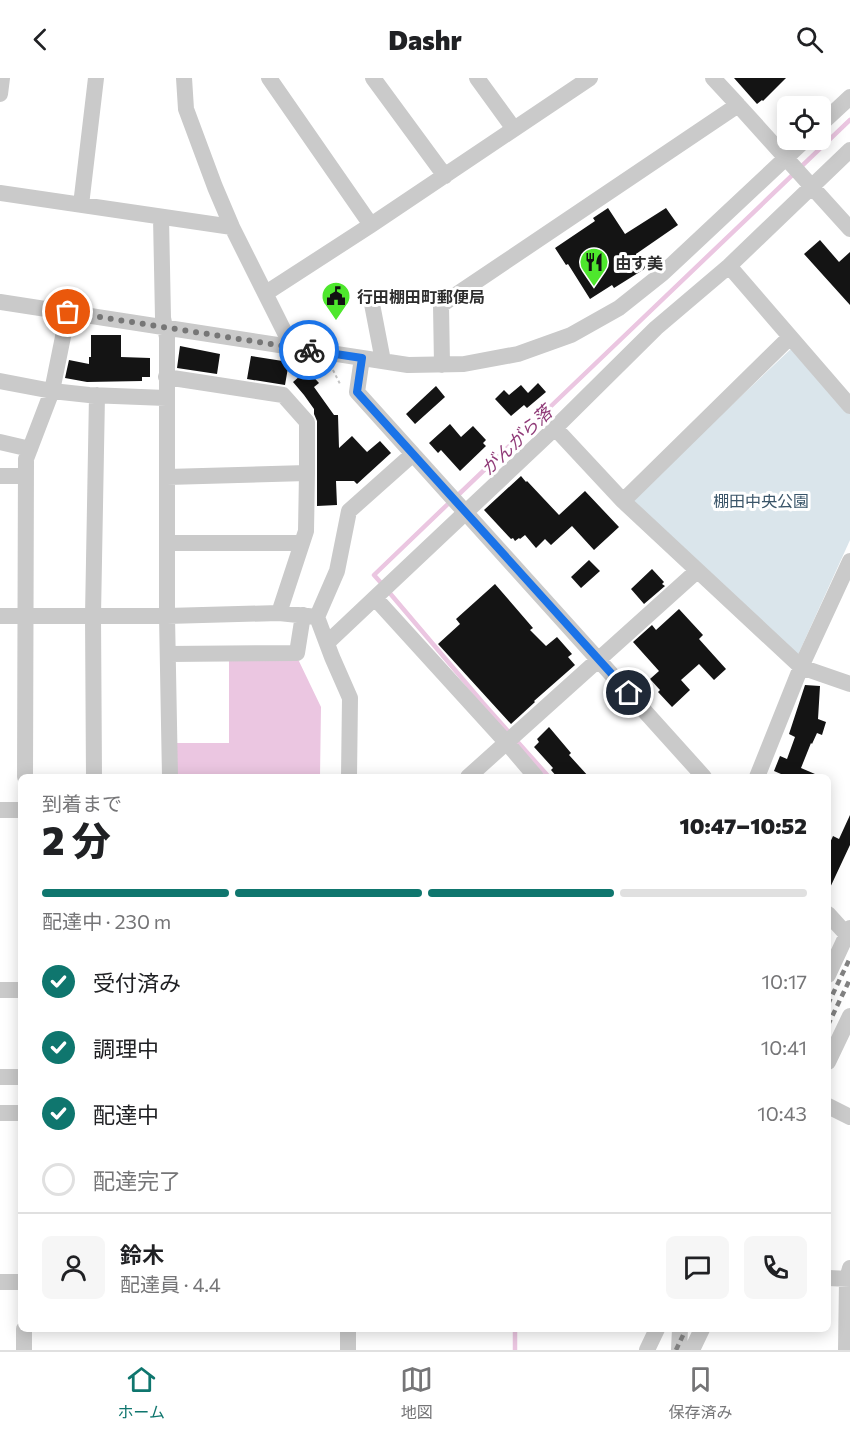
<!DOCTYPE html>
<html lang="ja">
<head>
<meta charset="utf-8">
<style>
	body { margin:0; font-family:Commissioner,"Noto Sans JP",sans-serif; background:#f6f6f6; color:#202124; height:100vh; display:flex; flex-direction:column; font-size:22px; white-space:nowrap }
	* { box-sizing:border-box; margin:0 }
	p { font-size:20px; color:#757577 }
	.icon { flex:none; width:33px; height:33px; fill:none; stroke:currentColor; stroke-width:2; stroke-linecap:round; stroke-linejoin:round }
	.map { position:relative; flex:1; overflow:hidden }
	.panel { position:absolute; left:18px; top:696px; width:813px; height:558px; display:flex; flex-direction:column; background:#fff; border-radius:9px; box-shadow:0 3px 15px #0003 }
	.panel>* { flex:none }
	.fabs { position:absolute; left:777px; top:18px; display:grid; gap:12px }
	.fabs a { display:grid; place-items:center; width:54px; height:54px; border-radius:9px; background:#fff; box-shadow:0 3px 15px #0003; font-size:30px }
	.pin { position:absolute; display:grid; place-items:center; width:51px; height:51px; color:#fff; margin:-26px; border:3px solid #fff; border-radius:50%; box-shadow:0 2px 6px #0007 }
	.courier { position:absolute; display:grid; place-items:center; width:60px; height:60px; margin:-30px; border:4px solid #1a73e8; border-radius:50%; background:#fff; color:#222; box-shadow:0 2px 8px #0007 }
	.summary em { font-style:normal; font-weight:800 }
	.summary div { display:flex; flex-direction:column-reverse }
	.summary { display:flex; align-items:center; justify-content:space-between; height:102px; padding:0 24px }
	h1 { font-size:39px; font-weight:800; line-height:45px }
	.bar { display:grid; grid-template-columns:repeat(4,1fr); gap:9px 6px; align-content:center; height:72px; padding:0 24px }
	.bar i { height:8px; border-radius:4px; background:#e0e0e0 }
	.bar .current { background:#0f766e }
	.bar p { grid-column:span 4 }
	.line { display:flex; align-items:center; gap:15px; padding:0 24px; border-top:2px solid #e0e0e0 }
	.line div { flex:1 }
	.round { display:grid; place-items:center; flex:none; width:63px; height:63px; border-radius:9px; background:#f6f6f6 }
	ol { padding:0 24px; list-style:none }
	li { display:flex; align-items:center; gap:18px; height:66px }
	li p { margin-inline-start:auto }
	li .icon { padding:6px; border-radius:50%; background:#0f766e; color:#fff; stroke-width:4 }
	li:last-child { color:#757577 }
	li i { width:33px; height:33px; border:3px solid #e0e0e0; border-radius:50% }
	header { display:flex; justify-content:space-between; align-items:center; height:78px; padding:0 24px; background:#fff; font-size:27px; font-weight:800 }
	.menu { display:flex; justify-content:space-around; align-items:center; height:84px; border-top:2px solid #e0e0e0; background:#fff; font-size:16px; color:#757577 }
	.menu a { display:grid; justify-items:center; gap:3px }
	.menu .current { color:#0f766e }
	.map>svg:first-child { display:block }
</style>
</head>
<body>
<header><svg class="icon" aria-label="back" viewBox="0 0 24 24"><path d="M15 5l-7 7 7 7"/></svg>Dashr<svg class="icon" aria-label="search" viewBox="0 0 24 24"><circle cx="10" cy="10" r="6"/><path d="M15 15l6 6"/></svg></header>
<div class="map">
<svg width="850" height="1272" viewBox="0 0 850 1272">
	<rect width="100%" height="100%" fill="#fff"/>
	<path fill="#dae5eb" d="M793,269l57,63v130l-53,117 -166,-157z"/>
	<path fill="#ebc6e1" d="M229,577h67l25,52 -1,70h-146v-34h55z"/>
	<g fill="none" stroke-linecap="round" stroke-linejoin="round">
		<path stroke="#ebc6e1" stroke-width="4.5" d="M456,419l394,-377
			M382,506l-8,-9 76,-73
			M388,513l95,112 66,74
			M515,1251v21"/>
	</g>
	<path fill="#141414" d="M734,0h52l-23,23 -1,-1 -5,4z
		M608,130l17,26 41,-26 12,17 -42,29 10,14 -32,20 -2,-3 -22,14 -22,-35 -2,1 -11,-17 40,-27 -2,-3z
		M820,162l19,22 11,-10v53l-46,-51z
		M91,257h30v22l29,1v19h-8v4l-55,1 -22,-4 4,-18 20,4v-7h2z
		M180,268l40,8 -3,20 -40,-6z
		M251,278l38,6 -4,23 -38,-6z
		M307,292l12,13 -5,4 20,28h4l1,33 13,-12 15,16 13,-11 11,12 -34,31 -3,-3h-18l1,24 -20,1v-85l-3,-7v-5l-10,-14 -11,-13z
		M538,305l8,9 -19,16 -3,-3 -13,11 -16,-17 9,-9 5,5 12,-10 7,8z
		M436,308l9,11 -30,27 -9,-10z
		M450,346l11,13 12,-11 13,14 -3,3 3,3 -26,25 -19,-21 -3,3 -9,-10z
		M521,398l5,6 1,-1 32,34 26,-24 34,36 -25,23 -22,-24 -21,19 -6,-6 -9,9 -11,-13 -5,4 -1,-1 -4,3 -2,-3 -2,1 -27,-29z
		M589,482l11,11 -19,17 -10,-11z
		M652,491l12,13 -2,2 3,2 -21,18 -13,-15z
		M495,506l38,44 -3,2 16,16 11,-9 15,17 -4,3 7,8 -41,36 1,1 -24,22 -73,-80 22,-20 -4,-5z
		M679,531l24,26 -4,4 27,30 -12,11 -15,-16 -18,16 9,10 -18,17 -14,-15 2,-2 -10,-11 9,-8 -26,-29 19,-17 4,5z
		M805,607l15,1 -2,33 8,3 -4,13 -5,-2 -5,11 -1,-1 -10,25 21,9h-42l1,-3 -7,-3 6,-15 7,3 8,-22 -6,-3z
		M549,649l22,26 -2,2 20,22h-32l-6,-7 2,-2 -19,-21 5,-5 -2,-3z
		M850,737v30l-22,47v-45l5,-11 6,3z"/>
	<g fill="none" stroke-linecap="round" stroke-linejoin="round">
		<path stroke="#c4c4c4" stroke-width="2" stroke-dasharray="3 3" stroke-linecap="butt" d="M333,292l8,16"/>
		<path stroke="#cacaca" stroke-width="16" d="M184,0l2,31 29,78 17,40 60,120
			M269,0l102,147
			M373,0l72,98
			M477,0l37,51
			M713,0l25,27
			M0,16l2,-16
			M820,47l30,-28
			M0,115l232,34
			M81,127l15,-127
			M161,139l2,101 4,19v279l3,161
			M729,188l121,140
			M266,215l105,-68 219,-147
			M0,224l408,63 56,-1 54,-10 53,-19 48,-27 44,-35 142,-133
			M372,226l11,57
			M362,280l-5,34 347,385
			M442,287l-1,-60 297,-200 112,124
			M166,299l117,18 24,27v51
			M0,303l52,10 37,4 77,3
			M555,350l68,73 178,166 49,17
			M0,364l30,7
			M0,398h26
			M167,399l140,-4 -1,58 -27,82
			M623,423l167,-164
			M167,465h135
			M375,520l132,145 29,34
			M0,538h167l112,-3 38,4
			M327,565l228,-215 101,-100 73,-62 121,-116
			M168,576l129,-1 6,-38
			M25,699l1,-318 26,-68 16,-79
			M94,699l-1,-161 4,-221
			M349,699l1,-79 -18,-41 -15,-40 20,-46 12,-60 64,-57
			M468,699l229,-206
			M757,699l44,-110 49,-106
			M0,732h21
			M828,836l22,24
			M828,897l22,-47
			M0,912h21
			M828,984l22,-46
			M0,999h21
			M828,1028l22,11
			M0,1035h21
			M828,1200l22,1
			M0,1204h21
			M348,1251v21
			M24,1272v-21
			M647,1272l10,-21
			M679,1272l1,-21
			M692,1272l10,-21
			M846,1272l1,-71 3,-11"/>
		<path stroke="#828282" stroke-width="4.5" stroke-dasharray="6 4.5" stroke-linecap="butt" d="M828,926l22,-46
			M828,947l22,-46
			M676,1272l10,-21"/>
	</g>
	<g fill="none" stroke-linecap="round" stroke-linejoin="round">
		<path stroke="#767676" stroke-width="6" stroke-dasharray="0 10.8" d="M68,234l241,38"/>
		<path stroke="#1a73e8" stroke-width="8" d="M309,272l53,8 -5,34 272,301"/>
	</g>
	<defs>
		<g id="restaurant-pin" transform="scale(1.5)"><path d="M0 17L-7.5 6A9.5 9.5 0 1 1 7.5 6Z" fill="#4ee72d" stroke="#fff"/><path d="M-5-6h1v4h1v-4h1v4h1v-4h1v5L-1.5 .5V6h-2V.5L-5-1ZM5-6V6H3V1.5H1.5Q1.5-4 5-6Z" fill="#111"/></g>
		<g id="civic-pin" transform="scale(1.5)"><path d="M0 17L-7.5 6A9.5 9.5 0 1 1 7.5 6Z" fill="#4ee72d" stroke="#fff"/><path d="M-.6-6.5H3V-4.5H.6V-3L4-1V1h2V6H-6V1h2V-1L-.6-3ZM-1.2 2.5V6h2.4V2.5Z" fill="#111"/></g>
	</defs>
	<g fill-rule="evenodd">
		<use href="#restaurant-pin" x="594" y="184"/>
		<use href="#civic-pin" x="336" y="218"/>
	</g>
	<g text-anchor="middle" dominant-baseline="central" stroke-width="6" stroke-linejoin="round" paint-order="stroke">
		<g font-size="16" font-weight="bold" fill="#2d2d2d" stroke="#fff" text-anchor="start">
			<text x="615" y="184">由す美</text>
			<text x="357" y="218">行田棚田町郵便局</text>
		</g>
		<g font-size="16" fill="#3a5569" stroke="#fff">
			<text x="761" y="422">棚田中央公園</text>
		</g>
		<g font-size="18" font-style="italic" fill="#903b78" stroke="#fff">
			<text transform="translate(516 362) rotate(-44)">がんがら落</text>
		</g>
	</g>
</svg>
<div class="fabs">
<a><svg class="icon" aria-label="locate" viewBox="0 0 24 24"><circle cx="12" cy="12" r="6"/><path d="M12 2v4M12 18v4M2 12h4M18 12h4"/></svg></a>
</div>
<div class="pin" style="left:68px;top:234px;background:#ea580c"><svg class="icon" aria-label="bag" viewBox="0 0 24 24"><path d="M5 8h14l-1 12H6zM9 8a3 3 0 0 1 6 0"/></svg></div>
<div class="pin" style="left:629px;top:615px;background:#1f2937"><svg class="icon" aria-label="home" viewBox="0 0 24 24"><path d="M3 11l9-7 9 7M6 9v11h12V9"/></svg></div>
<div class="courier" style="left:309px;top:272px"><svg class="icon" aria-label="bike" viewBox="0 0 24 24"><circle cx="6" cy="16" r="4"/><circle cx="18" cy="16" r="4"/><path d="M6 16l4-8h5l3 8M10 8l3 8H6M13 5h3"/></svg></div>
<section class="panel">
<div class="summary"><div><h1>2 分</h1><p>到着まで</p></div><em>10:47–10:52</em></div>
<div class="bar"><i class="current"></i><i class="current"></i><i class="current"></i><i></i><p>配達中 · 230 m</p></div>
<ol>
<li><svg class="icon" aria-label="check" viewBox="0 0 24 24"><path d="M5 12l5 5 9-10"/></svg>受付済み<p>10:17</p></li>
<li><svg class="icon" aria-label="check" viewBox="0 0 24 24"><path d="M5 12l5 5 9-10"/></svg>調理中<p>10:41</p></li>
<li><svg class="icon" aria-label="check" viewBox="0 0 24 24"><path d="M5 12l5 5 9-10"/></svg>配達中<p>10:43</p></li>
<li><i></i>配達完了</li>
</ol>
<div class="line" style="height:108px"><a class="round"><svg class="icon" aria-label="person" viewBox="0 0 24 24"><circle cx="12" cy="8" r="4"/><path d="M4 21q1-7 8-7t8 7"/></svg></a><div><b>鈴木</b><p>配達員 · 4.4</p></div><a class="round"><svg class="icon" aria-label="chat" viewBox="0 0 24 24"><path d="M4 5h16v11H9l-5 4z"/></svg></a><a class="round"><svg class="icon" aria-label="phone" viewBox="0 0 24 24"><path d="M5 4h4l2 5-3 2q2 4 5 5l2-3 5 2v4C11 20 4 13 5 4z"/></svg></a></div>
</section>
</div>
<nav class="menu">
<a class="current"><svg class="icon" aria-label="home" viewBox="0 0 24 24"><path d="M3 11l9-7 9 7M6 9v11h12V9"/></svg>ホーム</a>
<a><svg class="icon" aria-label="map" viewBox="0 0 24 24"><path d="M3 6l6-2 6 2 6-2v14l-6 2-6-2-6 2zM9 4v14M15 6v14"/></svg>地図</a>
<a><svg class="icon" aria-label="saved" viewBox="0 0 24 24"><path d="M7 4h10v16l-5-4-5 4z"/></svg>保存済み</a>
</nav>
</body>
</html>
